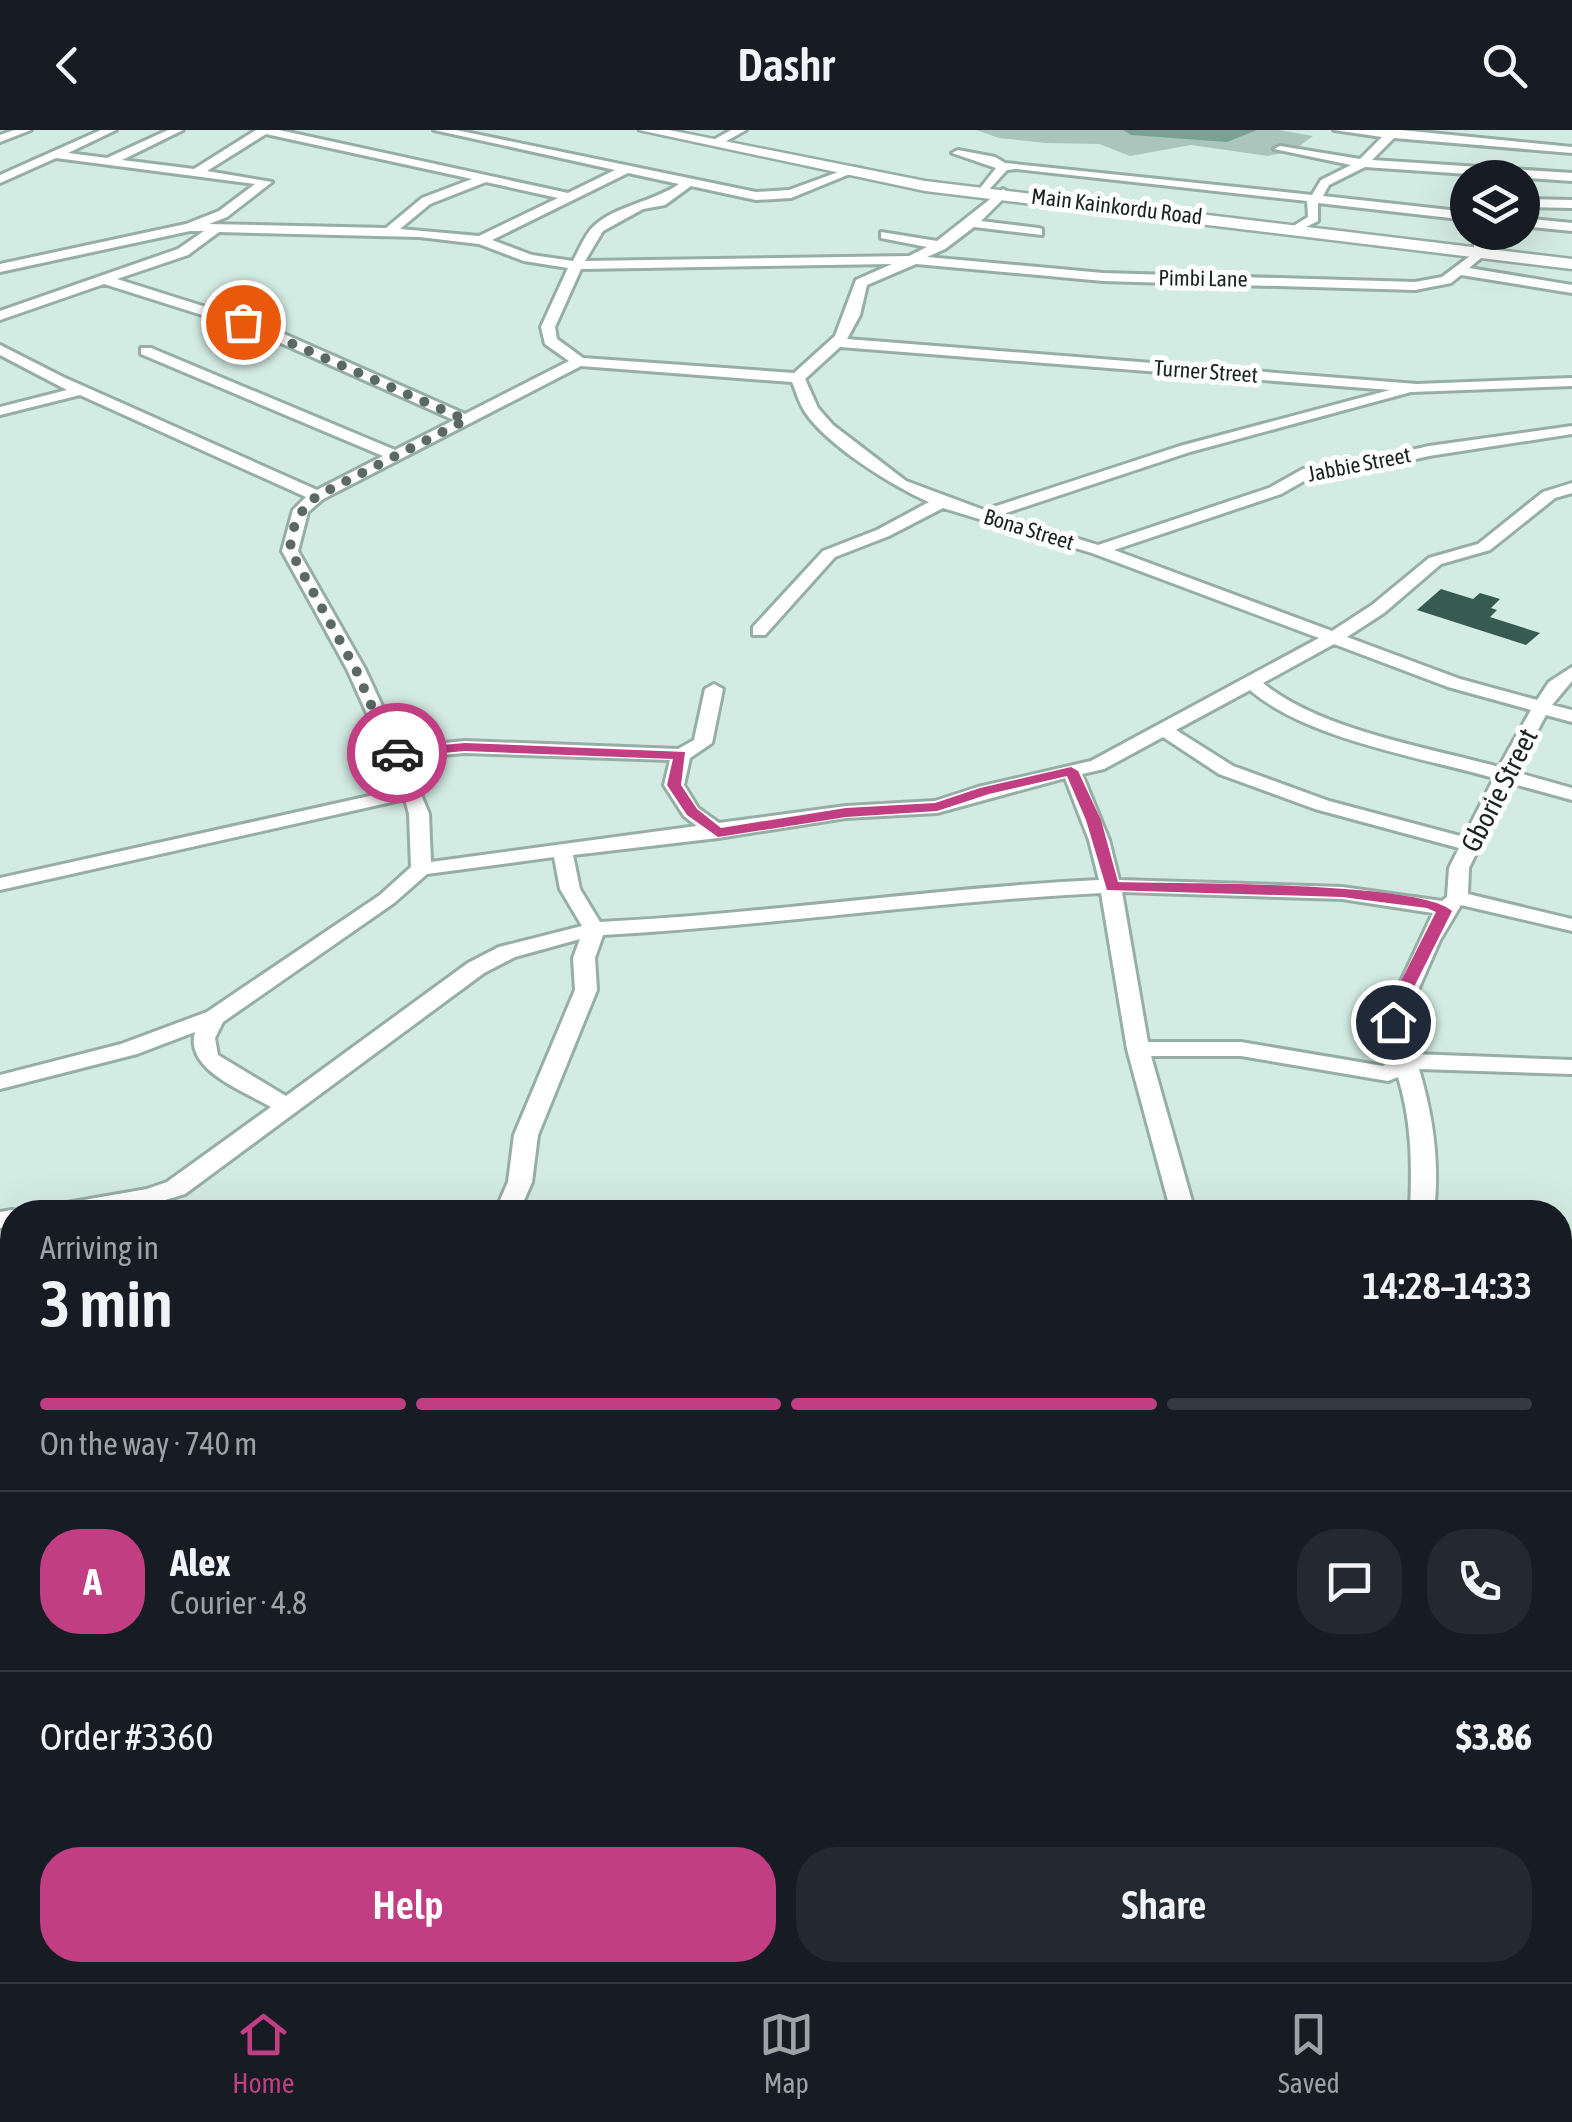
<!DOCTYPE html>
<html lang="en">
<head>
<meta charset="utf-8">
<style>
	body { margin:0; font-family:"Asap Condensed",sans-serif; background:#242831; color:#f1f3f6; height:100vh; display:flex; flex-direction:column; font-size:38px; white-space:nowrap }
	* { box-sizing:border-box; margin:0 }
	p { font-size:32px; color:#9ea1a6 }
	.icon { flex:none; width:55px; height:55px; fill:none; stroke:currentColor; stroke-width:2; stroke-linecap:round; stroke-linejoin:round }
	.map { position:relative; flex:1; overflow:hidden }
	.panel { position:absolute; left:0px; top:1070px; width:1572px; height:782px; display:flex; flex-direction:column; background:#171b24; border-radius:40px 40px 0 0; box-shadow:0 10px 40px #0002 }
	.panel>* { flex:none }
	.tools { position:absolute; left:1450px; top:30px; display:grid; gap:20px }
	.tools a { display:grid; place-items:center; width:90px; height:90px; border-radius:50%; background:#171b24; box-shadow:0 10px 40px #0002; font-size:50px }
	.pin { position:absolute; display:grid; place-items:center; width:85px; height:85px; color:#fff; margin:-42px; border:5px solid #fff; border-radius:50%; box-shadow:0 2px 10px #0007 }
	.courier { position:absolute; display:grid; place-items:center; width:100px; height:100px; margin:-50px; border:8px solid #c13e83; border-radius:50%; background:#fff; color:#222; box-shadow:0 2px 12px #0007 }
	.headline em { font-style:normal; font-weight:600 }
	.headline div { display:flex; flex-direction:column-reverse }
	.headline { display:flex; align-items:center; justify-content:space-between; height:170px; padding:0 40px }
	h1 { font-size:65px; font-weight:600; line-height:75px }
	.bar { display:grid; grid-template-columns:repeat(4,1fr); gap:15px 10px; align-content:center; height:120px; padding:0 40px }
	.bar i { height:12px; border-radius:8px; background:#363941 }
	.bar .active { background:#c13e83 }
	.bar p { grid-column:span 4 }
	.line { display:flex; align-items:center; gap:25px; padding:0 40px; border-top:2px solid #363941 }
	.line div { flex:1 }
	.round { display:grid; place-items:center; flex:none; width:105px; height:105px; border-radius:40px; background:#242831 }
	.primary-button { display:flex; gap:20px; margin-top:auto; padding:20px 40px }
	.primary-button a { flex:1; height:115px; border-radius:40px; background:#c13e83; color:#fff; font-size:40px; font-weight:600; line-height:115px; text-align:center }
	.primary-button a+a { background:#242831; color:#f1f3f6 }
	header { display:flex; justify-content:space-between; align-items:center; height:130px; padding:0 40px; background:#171b24; font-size:45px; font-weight:600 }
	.dock { display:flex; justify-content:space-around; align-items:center; height:140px; border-top:2px solid #363941; background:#171b24; font-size:28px; color:#9ea1a6 }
	.dock a { display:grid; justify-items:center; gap:5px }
	.dock .active { color:#c13e83 }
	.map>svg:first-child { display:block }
</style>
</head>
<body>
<header><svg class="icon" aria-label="back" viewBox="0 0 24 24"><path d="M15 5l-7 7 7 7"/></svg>Dashr<svg class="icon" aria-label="search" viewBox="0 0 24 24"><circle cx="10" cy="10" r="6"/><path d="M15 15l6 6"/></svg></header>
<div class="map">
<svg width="1572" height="1852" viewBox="0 0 1572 1852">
	<rect width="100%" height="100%" fill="#d3ece3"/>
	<path fill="#aac6bc" d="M976,0h303l34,6 -20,15 -25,5 -77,-11 -61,11 -31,-12 -54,-1 -46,-5z"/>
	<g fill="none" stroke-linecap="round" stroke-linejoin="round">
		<path fill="#7ba194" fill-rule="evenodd" d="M1123,0h134l-30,12 -96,-7z"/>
	</g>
	<path fill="#375b50" d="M1441,459l32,10 7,-6 20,6 -9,9 6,2 -7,7 50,16 -14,12 -109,-35z"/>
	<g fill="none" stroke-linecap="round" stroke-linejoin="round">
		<g stroke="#97aea6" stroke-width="6">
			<path id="minor" d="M14,0h17l-31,12v-7z
				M101,0h15l-48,23 39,5 61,-28h15l-61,30 72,9 62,-39h23l289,63 47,-23 -181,-40h22l300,62 33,-2 63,-23 10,2 -71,29 -35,2 -65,-14 -26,19 -22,4 -40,22 -18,30 324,-5 18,-9 -46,-9v-6l56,9 66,-52 6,4 -28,28 57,7 4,1v6l-68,-8 -29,22 -18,8 176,16 312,9 27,-5 32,-24v-21h12v22l-17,14 103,17v8l-111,-18 -10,8 -36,7 -312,-9 -187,-17 -49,21 -7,30 -13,24 570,45 155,-6v8l-161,6 -221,60 -190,63 98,30 171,-57 34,-19 38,-3 88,-20 143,-20v8l-143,22 -88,20 -30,1 -30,17 -167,56 218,81 40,-26 57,-47 49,-14 65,-52 29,-9v10l-17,5 -65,52 -49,14 -57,49 -37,24 113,42 77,21 12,-18 23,-15v14l-20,24 20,5v12l-26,-7 -31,57 57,16v12l-62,-17 -41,85 -1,26 104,25v12l-111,-26 -21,35 -36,82 10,32 158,6v14l-153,-5c14,47 21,93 15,143h-24c2,-47 2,-89 -12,-135l-10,4 -147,-25h-90l44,156h-24l-44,-163 -26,-156c-166,8 -332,33 -498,42l-8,23 2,32 -59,145 -6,47 -13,30h-24l13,-30 6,-47 61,-145 -2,-32 7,-19 -65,18 -31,16 -299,221c-46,16 -88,18 -136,18l3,-6 9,-2 86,-15 20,-7 104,-75c-27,-16 -87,-37 -76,-75l-58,22 -137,35v-14l121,-31 86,-32 173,-117 31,-28 -2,-53 -4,-15 -405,91v-12l401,-89 -54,-120 -65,-118 11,-41 13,-13 -226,-102 -80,20v-8l67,-17 -67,-35v-10l63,32 254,113 66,-34 -242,-102v-6h10l244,102 59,-30 -198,-88 -152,-48 -104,36v-9l178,-62 26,-18h-14l-190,41v-8l186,-40 33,-13 36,-27 -199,-26 -56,25v-8zM266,4l206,45 -50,19 -36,30 -177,-4 18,-7 45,-35 -65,-11zM628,43l51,11c-26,18 -64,22 -85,42 -9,8 -15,24 -21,35l-41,-6 -40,-15zM486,52l72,16 -79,38 -79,-7 30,-25zM219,102l200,5 60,7 45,17 44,7 -27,59 4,17 24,17 -104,53 -199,-88 -149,-47 71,-24zM892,134l-36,16 -21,56 -41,37 -211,-15 -26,-19 -2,-12 26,-58zM840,217l550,43 -210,56 -196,64 -78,-29 -73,-56 -15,-17 -13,-29zM581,236l211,16c4,9 7,21 13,30 22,33 87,74 124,90l-52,28 -54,21 -70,76v8h12l70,-78 54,-21 54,-28 149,45 227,85 -228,123 -113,26 -43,14 -89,5 -127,17 -21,-15 -14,-23 6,-27 22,-15 11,-54 -9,-5 -9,5 -11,51 -16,9 -213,-8 -64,6 -36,-78 -67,-118 10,-39 15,-13zM1334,514l114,43 83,23 -32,57c-72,-20 -179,-37 -236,-84zM1250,560c57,49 170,67 244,88l-30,59 -135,-36 -96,-35 -57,-36zM1163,607l56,37 96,35 144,39 -10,20 -2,29 -5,4 -100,-14 -223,-7 -10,-40 -27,-66 22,-5zM465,623l205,7 -6,25 20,31 13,10 -266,36 -2,-48 -23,-56zM1065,648l24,62 10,40c-167,8 -332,34 -499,42l-20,-33 -7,-34 145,-17 128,-20 91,-5zM554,727l6,32 22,37 -83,21 -31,16 -182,133 -68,-41 -3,-17 8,-16 171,-119 33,-29zM1122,762l220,7 91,14 -51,109 11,35 -10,9 -142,-24h-93z
				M731,0h15l-23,13h-8v-4z
				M1334,0h67l171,17v6l-178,-15 -22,22 200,13v8l-207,-14 -36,18 -6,11 145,16v8l-150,-17v18l-22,11 -6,-4 18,-11 -1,-16 -291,-32 -9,1 -23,25 -6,-4 18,-23 -44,-15 6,-3 37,7 10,6 307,32 9,-15 30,-15 -77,-16 6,-3 80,13 22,-22z
				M1522,69l50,1v8l-50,-1z
				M1522,88l50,5v8l-50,-5z
				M12,1080l9,2h-9v14l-12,2v-16z
				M1560,1396l12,4v23l-12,-4z
				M418,1840h50l7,12h-50z
				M707,1840h54l-7,12h-54z"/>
		</g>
		<g stroke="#97aea6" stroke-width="5">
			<path id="major" d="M639,0h30l256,51 647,78v10l-647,-78z"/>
		</g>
		<use href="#minor" fill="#fff" fill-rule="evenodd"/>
		<use href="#major" fill="#fff" fill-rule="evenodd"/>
	</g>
	<path fill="#c13e83" d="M465,613l220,9 -4,33 16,24 24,19 125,-20 89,-5 45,-15 91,-21 7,4 23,49 17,62c57,2 301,-1 334,29l-41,82 -10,29 -8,5 -8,-5 10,-29 41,-81 -9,-4 -85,-11 -235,-7 -21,-70 -19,-44 -78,18 -52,17 -91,6 -128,20 -31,-22 -20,-30 6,-26 -208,-8 -68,6 -7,-4 7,-4z"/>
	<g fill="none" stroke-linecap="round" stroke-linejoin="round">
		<path stroke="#5b6964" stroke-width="10" stroke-dasharray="0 18" d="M243,192l223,98 -149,76c-19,16 -25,29 -27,54l66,120 36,83h5"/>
	</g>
	<g text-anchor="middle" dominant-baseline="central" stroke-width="10" stroke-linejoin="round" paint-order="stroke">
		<g font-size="22" fill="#1a2320" stroke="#fff">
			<text transform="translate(1117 76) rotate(7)">Main Kainkordu Road</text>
			<text transform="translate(1203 148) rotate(1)">Pimbi Lane</text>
			<text transform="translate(1206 241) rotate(4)">Turner Street</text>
			<text transform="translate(1359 334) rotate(-11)">Jabbie Street</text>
			<text transform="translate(1029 399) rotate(17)">Bona Street</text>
		</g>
		<g font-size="28" fill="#1a2320" stroke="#fff">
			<text transform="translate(1499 660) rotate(-63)">Gborie Street</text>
		</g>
	</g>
</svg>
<div class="tools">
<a><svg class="icon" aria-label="layers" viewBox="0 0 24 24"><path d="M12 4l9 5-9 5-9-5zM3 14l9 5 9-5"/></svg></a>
</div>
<div class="pin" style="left:243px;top:192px;background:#ea580c"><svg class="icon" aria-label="bag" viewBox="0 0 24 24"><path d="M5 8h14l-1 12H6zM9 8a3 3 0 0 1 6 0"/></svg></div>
<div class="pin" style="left:1393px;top:892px;background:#1f2937"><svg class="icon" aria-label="home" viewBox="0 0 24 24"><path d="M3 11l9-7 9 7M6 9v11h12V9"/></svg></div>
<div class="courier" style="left:397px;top:623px"><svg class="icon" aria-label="car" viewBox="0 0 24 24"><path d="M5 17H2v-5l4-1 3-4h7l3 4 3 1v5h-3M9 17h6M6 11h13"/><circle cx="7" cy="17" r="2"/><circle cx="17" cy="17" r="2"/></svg></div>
<section class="panel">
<div class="headline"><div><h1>3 min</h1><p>Arriving in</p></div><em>14:28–14:33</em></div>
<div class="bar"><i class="active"></i><i class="active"></i><i class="active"></i><i></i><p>On the way · 740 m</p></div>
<div class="line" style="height:180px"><b class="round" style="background:#c13e83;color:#fff">A</b><div><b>Alex</b><p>Courier · 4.8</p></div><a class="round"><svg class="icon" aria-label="chat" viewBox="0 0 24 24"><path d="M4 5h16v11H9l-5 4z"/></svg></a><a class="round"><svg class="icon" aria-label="phone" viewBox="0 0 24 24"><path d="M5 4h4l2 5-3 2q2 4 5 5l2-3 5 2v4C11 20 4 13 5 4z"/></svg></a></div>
<div class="line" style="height:130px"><div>Order #3360</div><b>$3.86</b></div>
<div class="primary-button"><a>Help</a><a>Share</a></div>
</section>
</div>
<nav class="dock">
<a class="active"><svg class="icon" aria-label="home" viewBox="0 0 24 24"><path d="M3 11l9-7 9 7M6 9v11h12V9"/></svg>Home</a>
<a><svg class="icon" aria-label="map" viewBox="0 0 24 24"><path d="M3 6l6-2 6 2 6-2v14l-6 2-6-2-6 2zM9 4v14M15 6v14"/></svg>Map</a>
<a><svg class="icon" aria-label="saved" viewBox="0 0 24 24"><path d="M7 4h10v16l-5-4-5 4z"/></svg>Saved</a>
</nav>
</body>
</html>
